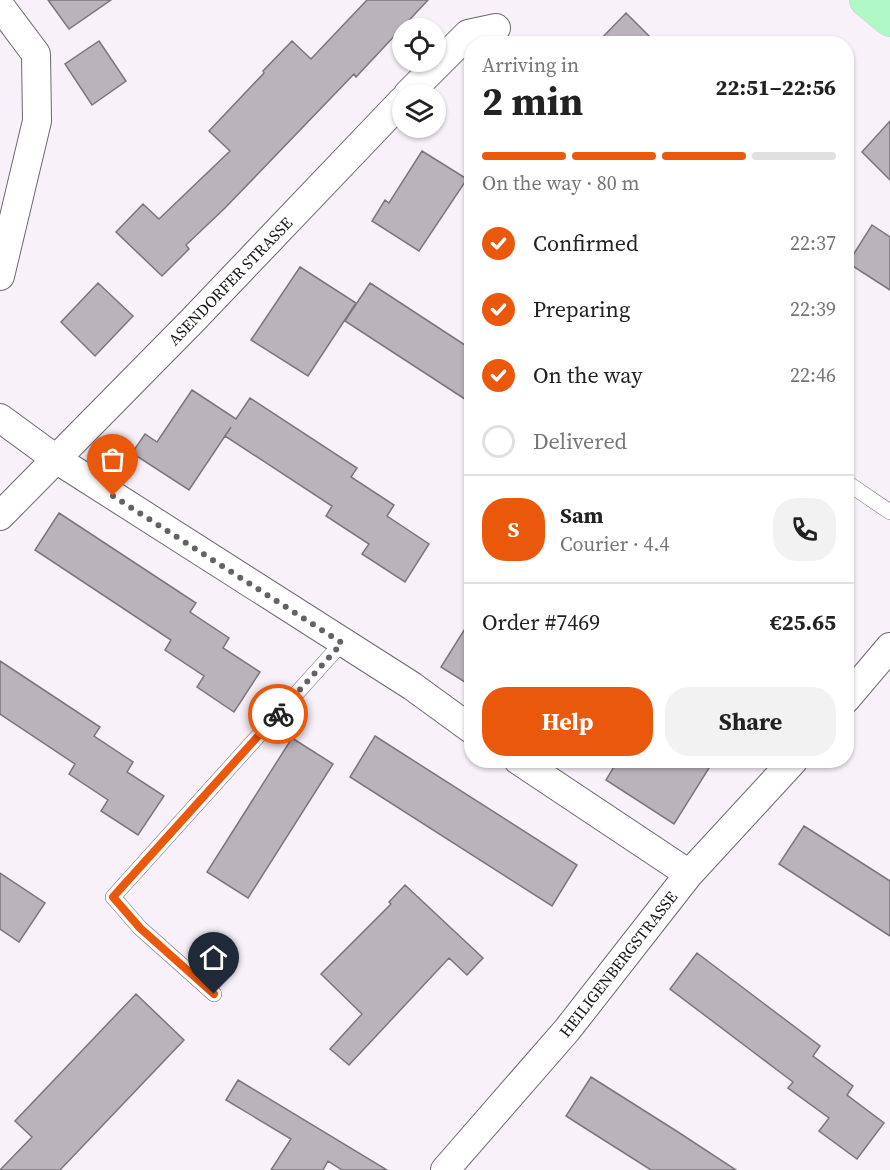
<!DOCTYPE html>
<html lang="en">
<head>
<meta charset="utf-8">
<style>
	body { margin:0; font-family:"Source Serif 4",serif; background:#f2f2f2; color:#222; height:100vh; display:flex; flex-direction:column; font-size:22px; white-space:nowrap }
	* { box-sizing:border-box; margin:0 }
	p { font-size:20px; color:#767676 }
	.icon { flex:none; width:33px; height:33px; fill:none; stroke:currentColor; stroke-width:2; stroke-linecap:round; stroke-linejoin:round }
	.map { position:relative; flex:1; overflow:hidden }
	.details { position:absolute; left:464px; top:36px; width:390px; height:732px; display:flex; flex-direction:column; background:#fff; border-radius:24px; box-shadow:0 2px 4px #0004 }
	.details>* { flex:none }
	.tools { position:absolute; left:392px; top:18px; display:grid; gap:12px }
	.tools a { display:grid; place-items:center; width:54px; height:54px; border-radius:50%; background:#fff; box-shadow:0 2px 4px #0004; font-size:30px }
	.pin { position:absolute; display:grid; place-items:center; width:51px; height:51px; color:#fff; margin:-62px -26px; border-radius:50% 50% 50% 0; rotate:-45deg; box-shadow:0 0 6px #0007 }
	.pin .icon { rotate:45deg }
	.courier { position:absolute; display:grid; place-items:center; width:60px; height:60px; margin:-30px; border:4px solid #ea580c; border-radius:50%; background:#fff; color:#222; box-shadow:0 2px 8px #0007 }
	.overview em { font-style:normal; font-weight:700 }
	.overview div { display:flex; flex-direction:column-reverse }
	.overview { display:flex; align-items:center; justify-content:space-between; height:102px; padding:0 18px }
	h1 { font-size:39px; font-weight:700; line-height:45px }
	.bar { display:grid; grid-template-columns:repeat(4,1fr); gap:9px 6px; align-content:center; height:72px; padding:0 18px }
	.bar i { height:8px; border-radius:4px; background:#e0e0e0 }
	.bar .on { background:#ea580c }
	.bar p { grid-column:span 4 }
	.line { display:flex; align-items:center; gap:15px; padding:0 18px; border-top:2px solid #e0e0e0 }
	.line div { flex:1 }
	.round { display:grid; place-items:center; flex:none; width:63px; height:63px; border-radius:24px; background:#f2f2f2 }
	ol { padding:0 18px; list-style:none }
	li { display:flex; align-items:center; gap:18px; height:66px }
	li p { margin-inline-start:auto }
	li .icon { padding:6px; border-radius:50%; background:#ea580c; color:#fff; stroke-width:4 }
	li:last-child { color:#767676 }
	li i { width:33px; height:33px; border:3px solid #e0e0e0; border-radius:50% }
	.primary-button { display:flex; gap:12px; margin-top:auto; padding:12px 18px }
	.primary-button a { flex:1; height:69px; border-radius:24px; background:#ea580c; color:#fff; font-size:24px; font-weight:700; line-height:69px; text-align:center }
	.primary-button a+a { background:#f2f2f2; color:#222 }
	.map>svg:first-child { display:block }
</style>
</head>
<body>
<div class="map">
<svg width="890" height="1170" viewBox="0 0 890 1170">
	<rect width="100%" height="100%" fill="#f8f1fa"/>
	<path fill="#bab3bc" stroke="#7b757d" stroke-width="1.5" d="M48,0h63l-42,29z
		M367,0h61l-72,77 -2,-3 -129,134 -39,37 3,4 -27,27 -46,-44 27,-28 16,15 71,-68 -21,-20 55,-58 -1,-2 29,-30 19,18z
		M626,13l31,31h-61z
		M99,41l27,40 -34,24 -27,-41z
		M890,121v59l-28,-28z
		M422,151l45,28 -48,72 -47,-30 13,-21 4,3z
		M872,225l18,12v53l-42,-27z
		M300,267l56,36 -48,73 -57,-36z
		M98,283l35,33 -38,40 -34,-34z
		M370,283l101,66v54l-126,-82z
		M192,390l44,29 14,-21 107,70 -6,9 43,28 -7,11 42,28 -24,38 -43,-28 7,-10 -43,-28 6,-10 -107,-70 6,-9 -42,63 -57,-37 13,-19 12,8z
		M59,513l137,90 -6,9 39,26 -6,10 37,24 -26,40 -37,-25 7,-11 -39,-26 6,-10 -136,-90z
		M471,619v67l-30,-19z
		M0,661l100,66 -6,9 39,26 -6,10 37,24 -26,39 -37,-24 7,-11 -39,-26 6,-10 -75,-50z
		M375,736l202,129 -25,41 -202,-129z
		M292,738l41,26 -85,134 -41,-26z
		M618,760h96l-40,64 -68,-44z
		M804,826l86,55v55l-111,-72z
		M0,873l45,30 -26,39 -19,-13z
		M405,885l78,73 -16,17 -18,-17 -100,107 -19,-16 32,-35 -41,-40 70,-70 -2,-2z
		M697,953l123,93 -7,10 40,30 -6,9 37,28 -27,36 -38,-28 10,-13 -41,-30 5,-6 -123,-93z
		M136,994l48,46 -124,130h-60l32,-33 -17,-16z
		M591,1077l87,55 58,38h-85l-63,-40 -22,-14z
		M238,1080l149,90h-45l-14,-9 -5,9h-52l20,-31 -65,-39z"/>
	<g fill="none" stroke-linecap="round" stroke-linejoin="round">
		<g stroke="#6d676f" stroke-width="16">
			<path id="service" d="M846,482l44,30
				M214,994l-74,-66 -27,-31 229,-254"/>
		</g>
		<g stroke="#6d676f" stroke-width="30">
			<path id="minor" d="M0,6l36,48 1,67 -37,155
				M408,94l60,-60 28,-6
				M0,418l56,41 356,227 59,43
				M0,516l193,-196 209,-219
				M846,699l44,-52
				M518,760l171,114
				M445,1170l122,-140 122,-156 105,-114"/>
		</g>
		<g stroke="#d0d0d1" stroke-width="34">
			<path id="primary" d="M866,0l24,20"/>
		</g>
		<use href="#service" stroke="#fff" stroke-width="15"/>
		<use href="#minor" stroke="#fff" stroke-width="28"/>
		<use href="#primary" stroke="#aff7c5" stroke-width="33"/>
	</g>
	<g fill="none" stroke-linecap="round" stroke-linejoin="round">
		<path stroke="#656166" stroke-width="6" stroke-dasharray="0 10.8" d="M113,496l229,147 -64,71"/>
		<path stroke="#ea580c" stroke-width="8" d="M214,994l-74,-66 -27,-31 165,-183"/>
	</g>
	<g text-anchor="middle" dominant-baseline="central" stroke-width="4.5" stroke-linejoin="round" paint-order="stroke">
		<g font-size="16" fill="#161417" stroke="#fff">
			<text transform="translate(230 281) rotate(-46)">ASENDORFER STRASSE</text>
			<text transform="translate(618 964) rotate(-52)">HEILIGENBERGSTRASSE</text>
		</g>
	</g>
</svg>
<div class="tools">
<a><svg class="icon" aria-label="locate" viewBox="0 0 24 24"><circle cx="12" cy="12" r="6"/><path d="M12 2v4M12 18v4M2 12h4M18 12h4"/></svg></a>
<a><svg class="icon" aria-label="layers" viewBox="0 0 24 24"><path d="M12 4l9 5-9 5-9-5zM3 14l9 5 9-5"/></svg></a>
</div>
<div class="pin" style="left:113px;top:496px;background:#ea580c"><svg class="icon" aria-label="bag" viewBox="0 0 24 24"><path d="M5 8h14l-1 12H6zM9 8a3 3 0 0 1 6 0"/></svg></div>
<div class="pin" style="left:214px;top:994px;background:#1f2937"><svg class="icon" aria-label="home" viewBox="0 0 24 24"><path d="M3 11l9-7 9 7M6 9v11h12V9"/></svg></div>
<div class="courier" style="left:278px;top:714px"><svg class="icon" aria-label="bike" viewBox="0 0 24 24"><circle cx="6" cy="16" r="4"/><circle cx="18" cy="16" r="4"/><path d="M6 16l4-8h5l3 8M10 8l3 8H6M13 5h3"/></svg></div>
<section class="details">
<div class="overview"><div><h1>2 min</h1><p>Arriving in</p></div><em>22:51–22:56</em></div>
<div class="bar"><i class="on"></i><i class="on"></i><i class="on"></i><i></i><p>On the way · 80 m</p></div>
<ol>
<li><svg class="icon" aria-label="check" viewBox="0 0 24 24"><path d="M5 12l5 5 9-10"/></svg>Confirmed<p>22:37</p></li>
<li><svg class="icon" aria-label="check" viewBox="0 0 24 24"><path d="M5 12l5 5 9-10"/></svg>Preparing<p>22:39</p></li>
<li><svg class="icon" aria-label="check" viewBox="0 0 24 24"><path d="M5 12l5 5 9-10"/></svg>On the way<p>22:46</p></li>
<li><i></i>Delivered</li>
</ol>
<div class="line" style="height:108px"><b class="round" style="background:#ea580c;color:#fff">S</b><div><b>Sam</b><p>Courier · 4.4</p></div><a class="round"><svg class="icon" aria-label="phone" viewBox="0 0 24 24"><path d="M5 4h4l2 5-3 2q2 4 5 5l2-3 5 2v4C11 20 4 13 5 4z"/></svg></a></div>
<div class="line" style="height:78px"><div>Order #7469</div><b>€25.65</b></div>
<div class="primary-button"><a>Help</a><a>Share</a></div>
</section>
</div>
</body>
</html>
